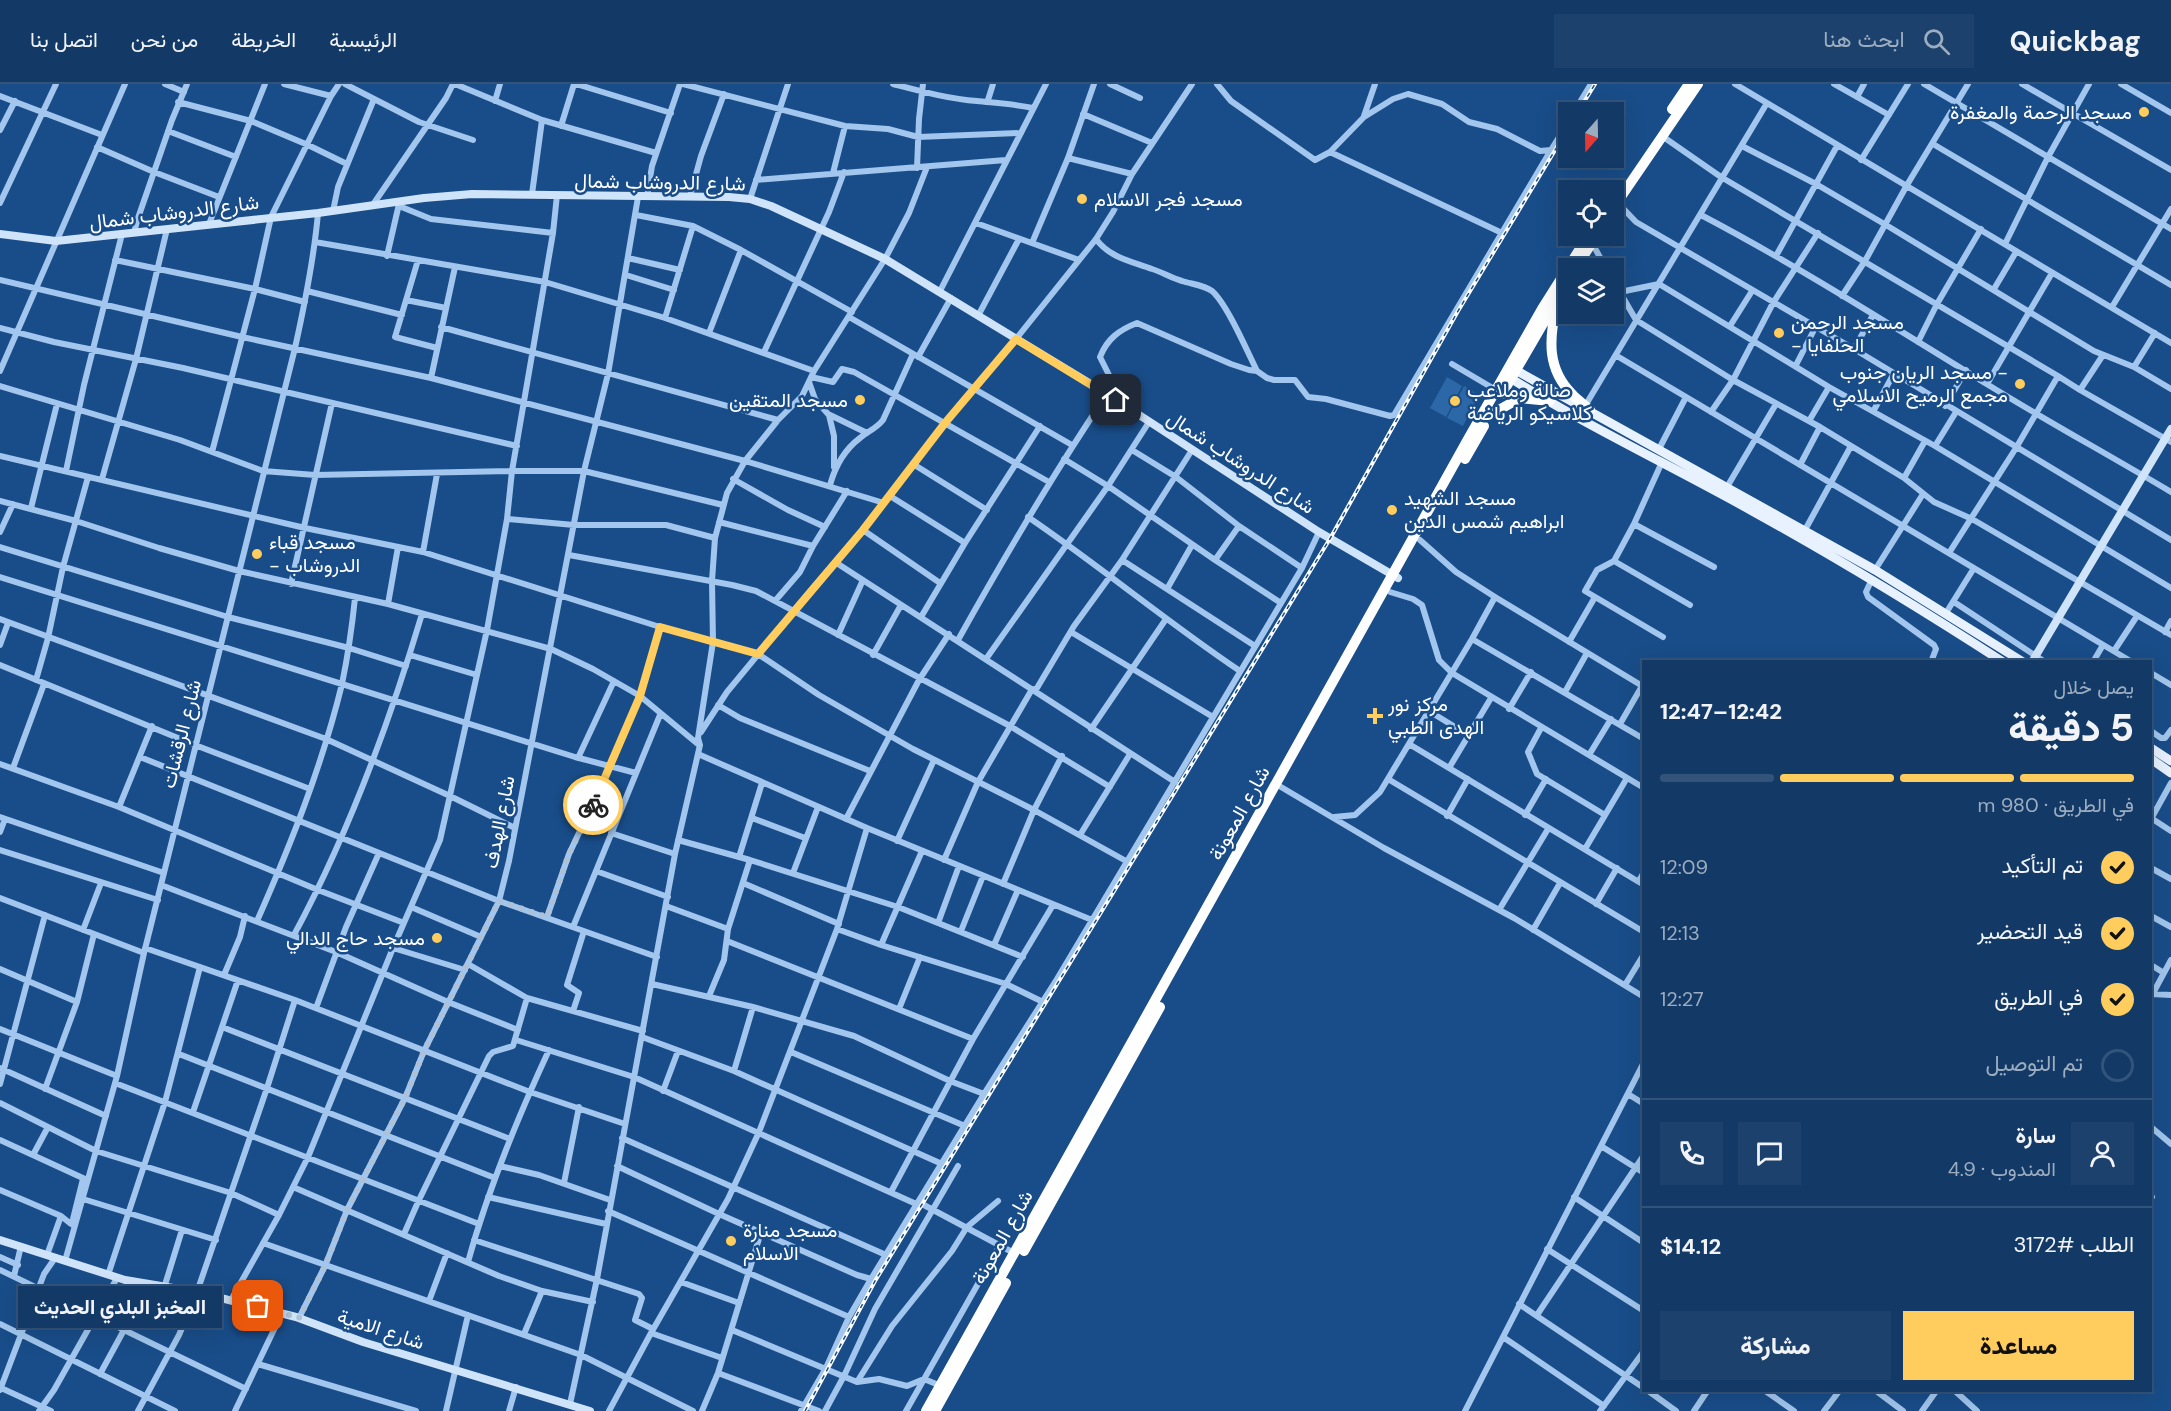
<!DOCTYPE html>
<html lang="ar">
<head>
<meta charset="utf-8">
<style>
	body { margin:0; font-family:"DM Sans",Vazirmatn,sans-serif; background:#1c416d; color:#f1f3f6; direction:rtl; height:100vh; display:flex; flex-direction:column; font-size:22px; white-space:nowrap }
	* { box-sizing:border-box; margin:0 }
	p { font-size:20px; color:#9dadc0 }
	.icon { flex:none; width:33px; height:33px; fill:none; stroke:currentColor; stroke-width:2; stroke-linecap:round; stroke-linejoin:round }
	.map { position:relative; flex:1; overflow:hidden; direction:ltr }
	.panel { position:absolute; left:1642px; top:576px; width:510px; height:732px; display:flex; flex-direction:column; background:#133a67; border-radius:0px; box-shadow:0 6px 24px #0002,0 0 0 2px #32547b; direction:rtl }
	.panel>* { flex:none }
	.needle { width:39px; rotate:200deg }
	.tools { position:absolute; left:1558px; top:18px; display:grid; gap:12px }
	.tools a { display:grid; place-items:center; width:66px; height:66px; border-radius:0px; background:#133a67; box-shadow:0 6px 24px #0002,0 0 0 2px #32547b; font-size:30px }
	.pin { position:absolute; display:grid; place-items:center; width:51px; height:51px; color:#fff; margin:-26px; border-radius:12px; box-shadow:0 3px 9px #0006 }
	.courier { position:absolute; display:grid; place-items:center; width:60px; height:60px; margin:-30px; border:4px solid #ffcc5e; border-radius:50%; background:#fff; color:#222; box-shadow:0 2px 8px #0007 }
	.bubble { position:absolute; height:42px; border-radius:0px; background:#133a67; box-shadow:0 6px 24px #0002,0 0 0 2px #32547b; font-size:20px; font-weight:800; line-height:42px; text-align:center; direction:rtl }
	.summary em { font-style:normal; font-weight:800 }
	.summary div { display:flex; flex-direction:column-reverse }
	.summary { display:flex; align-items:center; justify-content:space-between; height:102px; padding:0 18px }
	h1 { font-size:39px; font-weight:800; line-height:45px }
	.bar { display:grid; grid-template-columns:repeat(4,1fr); gap:9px 6px; align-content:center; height:72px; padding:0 18px }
	.bar i { height:8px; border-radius:4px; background:#32547b }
	.bar .current { background:#ffcc5e }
	.bar p { grid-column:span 4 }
	.line { display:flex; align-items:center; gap:15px; padding:0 18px; border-top:2px solid #32547b }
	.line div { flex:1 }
	.round { display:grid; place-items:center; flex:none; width:63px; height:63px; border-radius:0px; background:#1c416d }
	ol { padding:0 18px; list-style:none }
	li { display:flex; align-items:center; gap:18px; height:66px }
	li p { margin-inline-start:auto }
	li .icon { padding:6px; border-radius:50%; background:#ffcc5e; color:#111; stroke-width:4 }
	li:last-child { color:#9dadc0 }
	li i { width:33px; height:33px; border:3px solid #32547b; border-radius:50% }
	.action { display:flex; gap:12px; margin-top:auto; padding:12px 18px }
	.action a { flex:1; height:69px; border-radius:0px; background:#ffcc5e; color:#111; font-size:24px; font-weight:800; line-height:69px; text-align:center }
	.action a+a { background:#1c416d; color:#f1f3f6 }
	header { display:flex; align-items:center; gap:36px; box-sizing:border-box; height:84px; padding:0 30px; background:#133a67; border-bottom:2px solid #32547b }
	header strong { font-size:28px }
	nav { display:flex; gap:33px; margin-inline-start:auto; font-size:21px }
	.search { width:420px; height:54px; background:#1c416d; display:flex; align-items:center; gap:15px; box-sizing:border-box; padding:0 21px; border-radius:0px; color:#9dadc0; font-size:22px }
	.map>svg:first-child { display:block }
</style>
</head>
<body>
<header>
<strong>Quickbag</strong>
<div class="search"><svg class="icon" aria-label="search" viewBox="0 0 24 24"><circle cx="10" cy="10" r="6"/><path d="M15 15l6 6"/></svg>ابحث هنا</div>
<nav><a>الرئيسية</a><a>الخريطة</a><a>من نحن</a><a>اتصل بنا</a></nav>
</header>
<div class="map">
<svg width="2171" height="1327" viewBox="0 0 2171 1327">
	<rect width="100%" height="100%" fill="#194d89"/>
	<path fill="#2c68a7" d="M1447,293l15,9 -16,31 -16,-9z
		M1464,302l15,9 -16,31 -16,-8z"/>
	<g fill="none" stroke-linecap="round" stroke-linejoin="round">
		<path stroke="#a2c6ed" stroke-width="6" d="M165,0l19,8
			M284,0l47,12
			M345,0l74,38 54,18
			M455,0l87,36 114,33
			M576,0l95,29
			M683,0l162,42 43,3 30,8 103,-4
			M893,0c27,7 56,15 84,17 19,2 37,3 56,7
			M1110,0l30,14
			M1217,0l14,17 84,59 15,-8 34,-35 29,-18 15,-5 34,10 27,18 28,7 43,22 11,-1 18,-29
			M1735,0l436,259
			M1834,0l55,31
			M1924,0l247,145
			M2022,0l149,86
			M2121,0l50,29
			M0,12l102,39
			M1857,13l7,-13
			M988,16l5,-16
			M495,17l5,-17
			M178,18l73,19 57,24 39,19
			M1574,28l17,-28
			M1083,30l69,29
			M1364,32l11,-32
			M561,42l13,-42
			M0,46l15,-29
			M168,47l68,26
			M1662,52l59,41 337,199 22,14 91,52
			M1933,60l238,141
			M1742,62l74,38 70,41 208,126 40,16 37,22
			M97,63l57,25 65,25
			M1330,68l172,81
			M1068,74l64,16
			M1861,76l47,-76
			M917,84l2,-49 4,-35
			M833,89l12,-47
			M756,96l250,-20
			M532,110l10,-74
			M690,112l11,-40 23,-62
			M647,113l5,-31 28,-82
			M750,115l38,-115
			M1617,118l19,20 218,127 317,191
			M0,119l56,-119
			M372,122l74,-108 7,-14
			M399,122l32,13 122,14
			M333,127l5,-24 36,-88
			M636,131l57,11 48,24 111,62
			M1701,131c99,52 194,113 289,171 60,37 121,70 181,106
			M976,139l103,37
			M209,140l56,-140
			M134,149l3,-12 35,-101 15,-36
			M1096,155c14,19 35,22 56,30 10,3 19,9 30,12 9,3 22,4 30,10 15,13 35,60 45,80l10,7 7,2h21l13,17 18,2 64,17 4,-1 157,-265
			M315,158l230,40 120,36 149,53
			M1032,159l36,-85 26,-74
			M1592,159l14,25
			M2005,160l43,-87 41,-73
			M387,172l12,-52
			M1776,172l61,-110
			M628,174l52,12
			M115,176l140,29 50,13
			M418,176l-23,77 42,11
			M626,191l48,15
			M0,196l242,57 189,41 314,83 139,42
			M1614,198l22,38 97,60 87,47 84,51 30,24 38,17 199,116
			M1994,205l22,-37
			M307,207l95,24
			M940,207l106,-207
			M1620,208l39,-8 170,103 106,59 236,142
			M1842,212l23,-35 42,-76 61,-101
			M406,216l40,8
			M2112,223l59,-98
			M979,230l40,-75
			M849,233l223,128
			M665,234l28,-92
			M1730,242l22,-35
			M441,243l337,93
			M0,244l54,14 129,26 334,78
			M709,249l32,-83
			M1918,258l19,-38 44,-75
			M1854,265l19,-34
			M764,268l65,-140 15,-40
			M1617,272l515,306
			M918,273l33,-59
			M1452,280l44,26
			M1796,281l19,-37
			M2134,283l21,-34
			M0,287l125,-287
			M811,293l22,5 9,-13 12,3 195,110
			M431,294l24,-111
			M809,298l6,17 13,15 39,19
			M1987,300l65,-111
			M0,302l180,54 83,31 52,4 197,-4h72l139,34
			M2080,306l23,-35
			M1115,316l-4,-21 -11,-22c7,-18 19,-27 37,-34l94,41 18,6 8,1
			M1585,322l182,-303
			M1945,322l21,-36
			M1874,326l19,-35
			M1711,328l22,-32 40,-77 45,-70
			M829,331l5,21v31
			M1809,337l20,-34
			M1935,362l21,-34
			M1659,365l27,-52
			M1132,366l44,27 63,49 63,42
			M212,368l43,-163 16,-72 60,-121 8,-12
			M0,372l305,72 118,24 237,75 98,27 61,41 94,54 121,61 92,51
			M1064,375l44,27 107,74 66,43
			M1662,378l-28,62 -20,37 -17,9 -12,21 78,46
			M913,380l74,46
			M1800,381l20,-38
			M66,387l18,-86 38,-151
			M1904,394l21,-37
			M102,395l34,-120 31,-130
			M733,395l55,31 37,17
			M830,401c5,-18 14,-35 30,-47 8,-7 16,-9 23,-18l30,-66
			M1727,403l49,-83
			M890,412l75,47
			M0,417l76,20 83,27 80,23 149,33 163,45 42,20 47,27 59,49
			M31,424l26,-104
			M1028,433c72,49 139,105 212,154
			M507,435l67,6h92l49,13
			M719,438l94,24
			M1634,440l80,43
			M863,446l77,53
			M1805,446l46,-84
			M0,448l13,-28
			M1420,456l36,32 39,25 149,90
			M0,463l228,70 121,31 57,18
			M423,468l14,-78
			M1949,469l67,-105 42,-72
			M569,471l163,30 24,6 254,135 100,61
			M1122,476l133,86
			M1215,476l24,-34
			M1614,477l76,44
			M835,478l340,220
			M1875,486l48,-76
			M0,493l575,180 61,16
			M1872,495l-6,13 2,5 66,48 2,4 -5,13
			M291,500l41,-181
			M1167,505l25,-44
			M1390,508l23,7 9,6 17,55 13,13 192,115
			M775,517l25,-29 13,-26 34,-55
			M1954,518l91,60
			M388,520l10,-57
			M1946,529l28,-45
			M921,533l44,-74 75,-117
			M0,535l326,120 124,57 65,32
			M1071,548l142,85
			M2165,548l6,-11
			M838,551l25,-55
			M1472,555l172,100
			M958,556c47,-84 95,-166 149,-246
			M1569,558l26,-45
			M0,561l8,-22
			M2114,567l23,-35
			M410,571l67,20
			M873,571l28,-50
			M986,575l122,-173 41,-64
			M2093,578l10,-17
			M0,581l195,80 115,44
			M2151,589l20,12
			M36,596l12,-42 15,-71 25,-90
			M1565,608l22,-39
			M718,621l22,13 130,53
			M1509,625l22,-37
			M1429,627l39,24
			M1620,640l22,-38
			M1541,644l-13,24 9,22 68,41
			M1091,645l75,-110
			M2151,647l10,7h4l6,-8
			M701,648l26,-40 86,-104 50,-58 82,-107 71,-84 80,-100 17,-27 19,-38 60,-90
			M1409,660l235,141
			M698,670l169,74 225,92
			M1589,671l22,-36
			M140,673l359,144 158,56
			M578,674l36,-77
			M0,680l119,43 199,83 86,33
			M13,684l31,-84
			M1449,684l42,-70
			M1388,695l256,153
			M1281,703l103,61 130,70 130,79
			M119,723l33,-81
			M1525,731l21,-36
			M1447,732l21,-37
			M0,733l164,56
			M1334,733l21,-2 25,-23 92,-153 23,-42
			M752,734l53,20
			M2151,734l20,13
			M846,735l73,-139 30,-46
			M2151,735l20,-36
			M0,748l5,-13
			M611,749l64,21
			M1080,751l50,-81
			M678,756l72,20 148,47 125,50
			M897,757l37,-81
			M1585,765l42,-71
			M0,766l158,50
			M739,773l23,-74
			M944,776l34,-78 53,-91 6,-3 37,-62 48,-66 70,-110
			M2151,784l20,11
			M596,787l72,26
			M793,789l25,-66
			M1639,797l5,-9
			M743,799l96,41
			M1003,800l31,-74 28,-54
			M161,801l175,67 112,50 70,28
			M0,814l144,55
			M1596,820l21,-36
			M666,822l62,23
			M411,823l70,30
			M1499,826l49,-81
			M2151,832l20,11
			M547,833l22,-63 28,-59 43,-99 20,-69
			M257,837c34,-77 65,-155 85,-237 6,-29 10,-57 13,-86
			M938,839l21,-57
			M573,843l87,-212
			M837,845l44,16 125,39 37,18
			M83,846l18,-47
			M1533,846l27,-47
			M961,847l22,-55
			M294,851c55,-102 95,-211 128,-321
			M727,857l246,98
			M881,861l41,-94
			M994,861l24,-55
			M145,864l150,52 235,92 95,32
			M393,864l72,22
			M468,880l59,34 116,33
			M2151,881l13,8
			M0,885l77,33
			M224,891l16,-38 5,-21
			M652,900l101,23 101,29 96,45 34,13
			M1625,901l19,-31
			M2152,910l19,1
			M709,912l15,-36 4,-31 22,-69
			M2151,913l20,-37
			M316,924l30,-81 33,-74
			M899,925l21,-52
			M573,927l6,-18 -12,-8 17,-54
			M222,943l288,112
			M0,945l117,47
			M642,953l92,34 208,93
			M516,956l118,37 280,126 8,1 92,49
			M791,968l174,74
			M179,970l316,124
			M0,984l106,48
			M734,987l19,-64
			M115,999l364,141
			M0,1000l45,-169
			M45,1005l32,-87 17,-68
			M663,1007l15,-40
			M1628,1010l16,10
			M0,1019l96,48 135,42 48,22
			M193,1028l45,-132
			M2151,1043l20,17
			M622,1054l264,117
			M0,1056l85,39
			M1601,1062l43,27
			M33,1071l15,-28
			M500,1082l39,9 71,25
			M617,1082l102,48 138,61 14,4
			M564,1099l15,-76
			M293,1103l206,89 43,15 51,11
			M0,1106l61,26
			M891,1108l82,-153 80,-134
			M2151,1112l1,1
			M488,1113l118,27
			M1574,1113l70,46
			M83,1115l133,41
			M608,1127l241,106
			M404,1150l14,-32 71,-146 4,-4 20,-6 14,-48
			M474,1156l165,54 3,4 -7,22 18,9
			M263,1159l318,112 112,56
			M1547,1165l97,62
			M47,1171l14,-39 10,8 2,-5 10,-40
			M0,1173l18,8
			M65,1177l52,-185 27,-123 151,-605c10,-45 19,-89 23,-135
			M468,1178c20,-73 49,-143 81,-212
			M0,1186l246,119
			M108,1191l57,-173 35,-135
			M14,1192l7,-30
			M681,1198l58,21
			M164,1204l18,-58
			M231,1216l48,-85 29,-58 85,-209 47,-108 47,-210 20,-111 5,-48 41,-238 4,-38
			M429,1217l18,-48
			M1519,1220l125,84
			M1537,1231l107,-160
			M299,1234l26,-52 22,-56 58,-112 19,-47 75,-150 10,-40 75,-390 24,-97 30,-177
			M0,1240l175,87
			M732,1246l125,52 35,-56 60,-75 15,-24 31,-26
			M651,1249l71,25
			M524,1250l18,-43
			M1503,1253l101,69
			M258,1280l158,47
			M718,1289l101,38
			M100,1290l24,-44
			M857,1298l22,-3 28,7 17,-7 17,7
			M1,1304l50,23
			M0,1306l44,-116 11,-16
			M1647,1306l29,21
			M1764,1306l30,21
			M1875,1306l28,21
			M1954,1306l23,21
			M570,1320l27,-125 78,-425 25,-109 -2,-7 15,-96 -1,-61 3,-43 12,-45 18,-32 33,-41 24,-24 12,-25 71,-112 24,-46 18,-46
			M39,1327l15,-21 63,-112
			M138,1327l41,-76 18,-43 70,-204 28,-88
			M235,1327l47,-98
			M446,1327l22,-96
			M509,1327l7,-24
			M609,1327l42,-78 77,-134 31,-67 78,-203 30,-101
			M702,1327l16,-38 43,-141
			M801,1327l25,-43 23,-51 22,-38 113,-185 73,-115 245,-411 17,-36
			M825,1327l19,-35 31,-67 83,-143
			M906,1327l94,-166
			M1465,1327l179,-349
			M1600,1327l44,-60
			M1694,1327l14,-21
			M1824,1327l16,-21
			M1922,1327l15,-21"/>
		<path stroke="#cfe3f9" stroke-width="8" d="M0,150l56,7 262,-28 106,-15 48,-4 257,3 21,2 21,7 114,53 222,135 212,138 79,46
			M2032,578l139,-233
			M0,1156l125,40 72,12 99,25 67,25 227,69"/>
		<path stroke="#e8f2ff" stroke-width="9" d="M1510,283l365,203 148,92
			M1507,292c79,50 165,90 247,136 85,47 167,97 249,150
			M2151,664l20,13
			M2151,675l20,14"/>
		<path stroke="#fff" stroke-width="10" d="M1672,25l17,-25
			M1614,123l84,-123
			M1576,184l20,-32
			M1556,224c-7,32 -9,61 16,86 5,6 12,10 18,16
			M1502,310l67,-115
			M1490,331l30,-17 30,3
			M1465,375l19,-33
			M1024,1167l136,-244
			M926,1327l541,-970 75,-132 46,-73
			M935,1327l71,-128"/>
		<g stroke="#fff" stroke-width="4">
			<path id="rail" d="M1578,28l17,-28
				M805,1327l70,-130 456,-744 127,-226 111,-184"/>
		</g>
		<use href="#rail" stroke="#194d89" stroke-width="1.5" stroke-dasharray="4.5" stroke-linecap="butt"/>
	</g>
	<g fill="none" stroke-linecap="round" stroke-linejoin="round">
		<path stroke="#aec1d6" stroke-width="6" stroke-dasharray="0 10.8" d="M258,1222l41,12 26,-52 22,-56 58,-112 19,-47 75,-150 48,16 22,-63 24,-49"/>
		<path stroke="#ffcc5e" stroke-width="8" d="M593,721l47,-109 20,-69 98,27 105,-124 82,-107 71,-84 100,61"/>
	</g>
	<g fill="#ffcc5e" stroke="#194d89" stroke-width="2">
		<circle cx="2144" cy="28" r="6"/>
		<circle cx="1082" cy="115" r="6"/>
		<circle cx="1779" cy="249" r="6"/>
		<circle cx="2020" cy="300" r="6"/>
		<circle cx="860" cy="316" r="6"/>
		<circle cx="1455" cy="317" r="6"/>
		<circle cx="1392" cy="426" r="6"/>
		<circle cx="257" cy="470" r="6"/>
		<path d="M1372 623h6v6h6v6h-6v6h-6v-6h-6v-6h6z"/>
		<circle cx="437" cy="854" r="6"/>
		<circle cx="731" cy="1157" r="6"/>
	</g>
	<g text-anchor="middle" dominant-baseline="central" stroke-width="5" stroke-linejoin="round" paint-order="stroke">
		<g font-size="20" fill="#fff" stroke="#194d89" text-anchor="start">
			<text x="2132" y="28" text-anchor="end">مسجد الرحمة والمغفرة</text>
			<text x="1094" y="115">مسجد فجر الاسلام</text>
			<text x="1791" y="238">مسجد الرحمن<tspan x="1791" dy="23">- الحلفايا</tspan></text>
			<text x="2008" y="288" text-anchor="end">مسجد الريان جنوب -<tspan x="2008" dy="23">مجمع الرميح الاسلامي</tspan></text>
			<text x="1467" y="306">صالة وملاعب<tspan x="1467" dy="23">كلاسيكو الرياضة</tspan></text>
			<text x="848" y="316" text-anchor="end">مسجد المتقين</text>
			<text x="1404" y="414">مسجد الشهيد<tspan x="1404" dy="23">ابراهيم شمس الدين</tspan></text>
			<text x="269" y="458">مسجد قباء<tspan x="269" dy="23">- الدروشاب</tspan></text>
			<text x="1388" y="620">مركز نور<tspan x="1388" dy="23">الهدى الطبي</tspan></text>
			<text x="425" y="854" text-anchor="end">مسجد حاج الدالي</text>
			<text x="743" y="1146">مسجد منارة<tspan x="743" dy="23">الاسلام</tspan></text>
		</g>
		<g font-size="20" fill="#fff" stroke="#194d89">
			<text transform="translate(660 98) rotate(1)">شارع الدروشاب شمال</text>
			<text transform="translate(174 128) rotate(-7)">شارع الدروشاب شمال</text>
			<text transform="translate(1241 378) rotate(33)">شارع الدروشاب شمال</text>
			<text transform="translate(181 650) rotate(-76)">شارع الرقشات</text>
			<text transform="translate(1239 729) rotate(-61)">شارع المعونة</text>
			<text transform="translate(499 738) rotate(-79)">شارع الهدف</text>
			<text transform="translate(1002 1153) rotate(-61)">شارع المعونة</text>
			<text transform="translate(381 1245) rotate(18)">شارع الامية</text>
		</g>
	</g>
</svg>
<div class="tools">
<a><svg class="needle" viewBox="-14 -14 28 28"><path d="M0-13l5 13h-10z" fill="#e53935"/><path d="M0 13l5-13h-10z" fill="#9dadc0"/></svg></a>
<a><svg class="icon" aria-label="locate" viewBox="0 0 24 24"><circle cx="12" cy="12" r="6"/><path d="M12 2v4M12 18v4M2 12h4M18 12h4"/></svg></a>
<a><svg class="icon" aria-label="layers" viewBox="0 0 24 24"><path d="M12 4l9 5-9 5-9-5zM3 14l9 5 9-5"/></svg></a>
</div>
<div class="pin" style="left:258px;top:1222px;background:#ea580c"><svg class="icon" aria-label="bag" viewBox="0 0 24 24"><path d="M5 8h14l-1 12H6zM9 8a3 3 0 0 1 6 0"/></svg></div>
<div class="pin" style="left:1116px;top:316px;background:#1f2937"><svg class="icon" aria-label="home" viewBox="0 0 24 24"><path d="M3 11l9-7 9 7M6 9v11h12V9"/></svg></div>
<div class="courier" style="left:593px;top:721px"><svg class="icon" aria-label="bike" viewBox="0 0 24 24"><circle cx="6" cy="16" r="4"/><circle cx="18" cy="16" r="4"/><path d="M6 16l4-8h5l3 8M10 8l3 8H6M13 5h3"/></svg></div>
<div class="bubble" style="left:18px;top:1202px;width:204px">المخبز البلدي الحديث</div>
<section class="panel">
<div class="summary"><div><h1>5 دقيقة</h1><p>يصل خلال</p></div><em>12:42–12:47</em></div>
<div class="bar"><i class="current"></i><i class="current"></i><i class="current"></i><i></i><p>في الطريق · 980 m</p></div>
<ol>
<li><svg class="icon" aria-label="check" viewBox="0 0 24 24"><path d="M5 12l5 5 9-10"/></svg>تم التأكيد<p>12:09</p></li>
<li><svg class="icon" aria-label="check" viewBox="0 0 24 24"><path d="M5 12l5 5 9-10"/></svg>قيد التحضير<p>12:13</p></li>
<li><svg class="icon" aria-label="check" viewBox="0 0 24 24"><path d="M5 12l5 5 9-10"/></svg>في الطريق<p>12:27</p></li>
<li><i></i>تم التوصيل</li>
</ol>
<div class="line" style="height:108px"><a class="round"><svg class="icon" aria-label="person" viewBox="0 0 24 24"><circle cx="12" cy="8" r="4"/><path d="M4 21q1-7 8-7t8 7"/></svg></a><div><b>سارة</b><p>المندوب · 4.9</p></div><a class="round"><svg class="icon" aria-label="chat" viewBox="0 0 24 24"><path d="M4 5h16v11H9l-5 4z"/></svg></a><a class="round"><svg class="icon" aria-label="phone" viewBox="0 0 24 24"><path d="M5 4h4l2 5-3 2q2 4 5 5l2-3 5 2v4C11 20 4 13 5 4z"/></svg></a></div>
<div class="line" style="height:78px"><div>الطلب #3172</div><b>$14.12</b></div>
<div class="action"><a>مساعدة</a><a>مشاركة</a></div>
</section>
</div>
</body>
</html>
